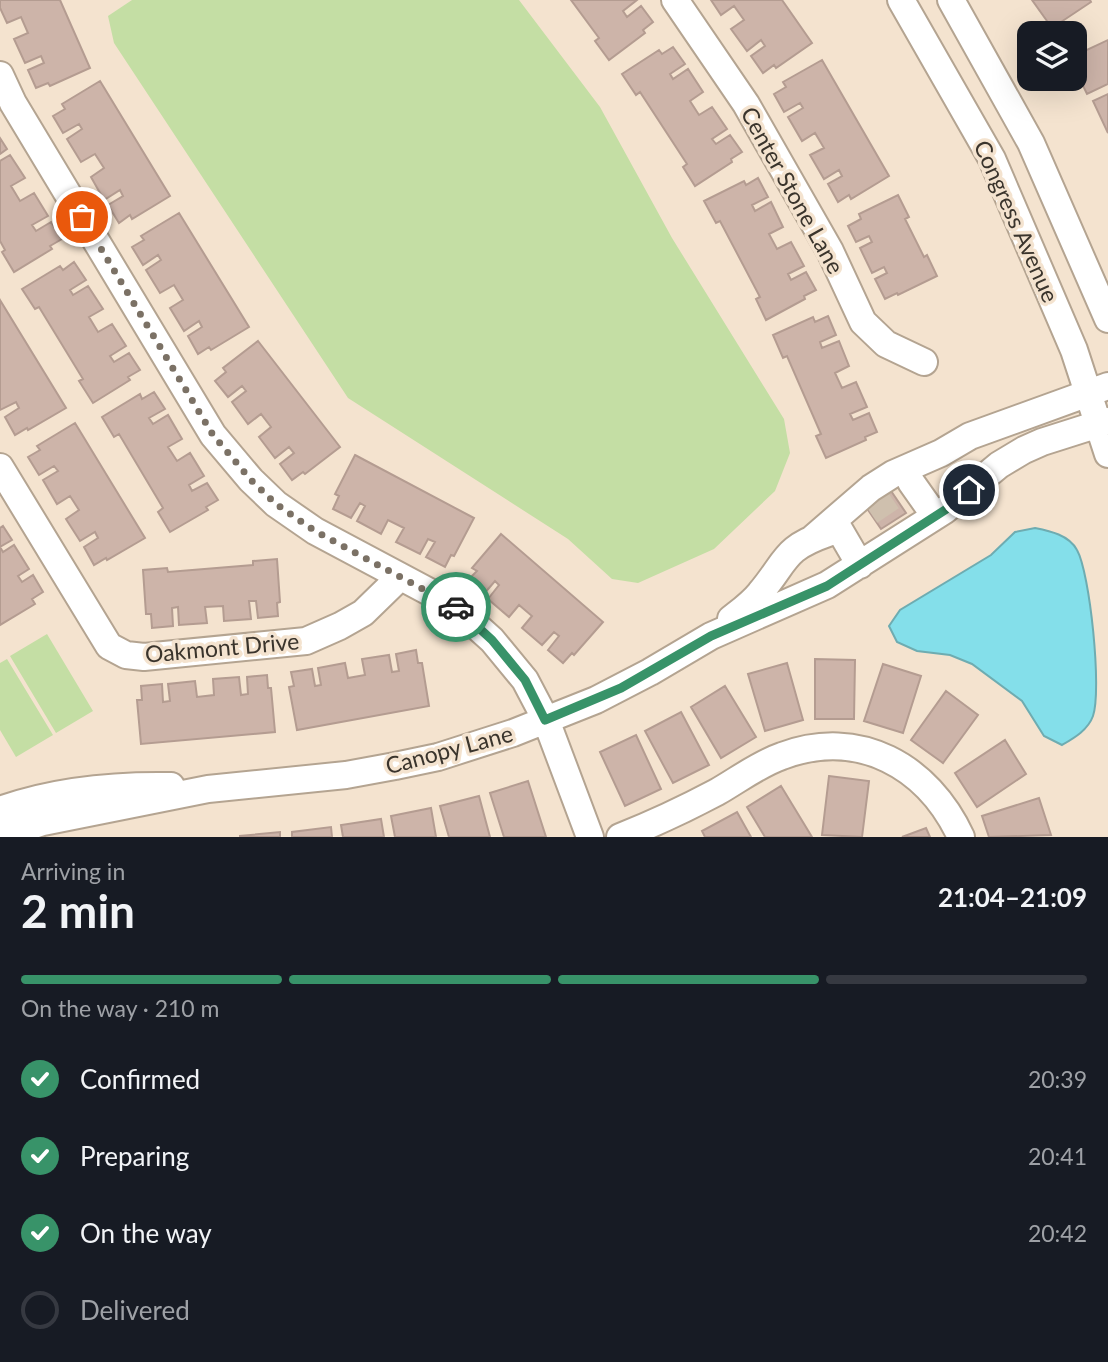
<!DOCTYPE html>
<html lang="en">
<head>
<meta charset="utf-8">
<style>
	body { margin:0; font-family:Lato,sans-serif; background:#20242c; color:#f1f3f6; height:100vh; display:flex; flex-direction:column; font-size:26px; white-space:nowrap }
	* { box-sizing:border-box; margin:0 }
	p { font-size:23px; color:#9ea1a6 }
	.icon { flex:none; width:38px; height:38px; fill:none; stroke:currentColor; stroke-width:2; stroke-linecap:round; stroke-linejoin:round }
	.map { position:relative; height:837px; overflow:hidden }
	.side { display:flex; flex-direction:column; background:#171b24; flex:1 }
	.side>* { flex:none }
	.controls { position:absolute; left:1017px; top:21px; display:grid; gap:14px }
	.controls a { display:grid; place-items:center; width:70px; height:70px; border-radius:14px; background:#171b24; box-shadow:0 7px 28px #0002; font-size:35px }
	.pin { position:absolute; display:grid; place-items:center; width:60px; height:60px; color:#fff; margin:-30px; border:4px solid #fff; border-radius:50%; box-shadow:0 2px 7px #0007 }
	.courier { position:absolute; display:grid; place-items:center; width:70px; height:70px; margin:-35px; border:5px solid #389369; border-radius:50%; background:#fff; color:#222; box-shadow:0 2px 9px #0007 }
	.overview em { font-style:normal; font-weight:700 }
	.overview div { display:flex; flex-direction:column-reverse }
	.overview { display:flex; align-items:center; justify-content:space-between; height:119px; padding:0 21px }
	h1 { font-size:46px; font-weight:700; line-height:52px }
	.bar { display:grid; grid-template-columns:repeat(4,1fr); gap:10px 7px; align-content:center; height:84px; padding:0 21px }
	.bar i { height:9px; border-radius:5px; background:#363941 }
	.bar .current { background:#389369 }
	.bar p { grid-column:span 4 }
	ol { padding:0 21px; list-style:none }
	li { display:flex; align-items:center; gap:21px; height:77px }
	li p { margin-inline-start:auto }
	li .icon { padding:7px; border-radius:50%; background:#389369; color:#fff; stroke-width:4 }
	li:last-child { color:#9ea1a6 }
	li i { width:38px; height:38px; border:4px solid #363941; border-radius:50% }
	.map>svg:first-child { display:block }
</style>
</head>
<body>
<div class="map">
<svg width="1108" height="837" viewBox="0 0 1108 837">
	<rect width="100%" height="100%" fill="#f4e3cf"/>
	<path fill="#c4dea4" d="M132,0h387l81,107 72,131 112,181 6,34 -15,38 -61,58 -76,34 -26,-4 -44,-40 -220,-141 -234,-355 -6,-27z
		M47,634l46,77 -37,22 -46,-77z
		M7,659l46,76 -37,22 -16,-27v-67z"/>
	<path fill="#84dfea" stroke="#6eacb1" stroke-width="2" d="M1035,528c15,3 34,7 42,22 13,23 25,140 16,166 -5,14 -19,22 -31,29l-18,-9 -22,-35 -50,-37 -22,-9 -33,-4 -20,-9 -8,-16 11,-16 91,-55 24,-23z"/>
	<path fill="#cdb4a9" stroke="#b49c91" stroke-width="2" d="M0,0h60l30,68 -40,18 -2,-3 -12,5 -8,-18 16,-7 -3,-7 -16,7 -11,-24 14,-6 -7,-16 -14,6 -7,-15z
		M571,0h66l-14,11 4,6 14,-11 12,16 -10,8 2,3 -36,27 -14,-19 4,-3z
		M711,0h71l30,43 -36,25 -2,-3 -11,8 -12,-17 14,-10 -4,-6 -14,11 -16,-22 13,-9 -10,-14 -13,9z
		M1032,0h58l1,2 -39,26z
		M1108,40v44l-21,10 -13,-27v-11z
		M673,47l12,17 -15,10 3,5 15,-10 15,23 -13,9 9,14 13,-8 15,22 -15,10 4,5 14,-9 12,17 -11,7 1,3 -37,24 -12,-19 4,-3 -47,-72 -4,3 -14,-21 37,-24 3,4z
		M822,60l67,116 -38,23 -2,-4 -11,7 -10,-18 14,-8 -3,-6 -15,9 -14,-24 14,-7 -9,-15 -13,8 -14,-24 15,-9 -3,-5 -16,9 -10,-18 12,-7 -3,-5z
		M100,81l70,115 -38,23 -2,-4 -11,8 -11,-18 15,-9 -3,-6 -16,10 -13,-23 13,-9 -9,-14 -14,8 -14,-23 15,-10 -3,-5 -16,9 -10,-17 12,-7 -3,-5z
		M1108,94v39l-15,-32z
		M0,138l7,11 -7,5z
		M10,155l15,23 -14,8 9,15 14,-8 14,23 -16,9 4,6 15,-9 11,17 -12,7 2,3 -38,23 -12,-20 3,-2 -5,-9v-80z
		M758,178l10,19 -16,8 3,6 16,-9 12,25 -14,7 8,15 14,-7 13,24 -16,8 3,6 15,-8 10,18 -12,6 1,3 -39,21 -10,-21 4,-2 -40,-76 -4,2 -12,-22 40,-20 2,4z
		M898,195l11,22 -4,2 19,38 3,-2 10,21 -39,19 -1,-2 -12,6 -10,-20 12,-6 -3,-6 -12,6 -12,-25 12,-6 -3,-6 -13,6 -8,-16 13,-7 -2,-5z
		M179,213l70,114 -38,23 -2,-3 -11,7 -10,-18 14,-9 -3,-6 -15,10 -14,-23 13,-8 -9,-15 -14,8 -14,-23 15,-10 -3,-5 -15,10 -11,-18 12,-7 -3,-4z
		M74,262l12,18 -16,10 3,5 15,-9 15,23 -14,8 9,15 14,-8 14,22 -16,10 4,6 15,-9 11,17 -12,7 2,3 -37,23 -14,-22 4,-2 -44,-72 -4,2 -13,-20 38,-23 3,4z
		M0,300l66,108 -38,22 -1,-2 -12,7 -10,-18 14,-9 -3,-6 -16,8z
		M828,316l8,19 -16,7 2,6 17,-7 10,25 -14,7 7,15 14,-6 11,25 -17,7 3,6 16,-7 8,19 -12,5 1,3 -40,18 -10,-22 5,-2 -34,-78 -4,2 -10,-23 40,-18 2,5z
		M258,341l82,106 -35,27 -2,-2 -11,8 -12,-16 14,-11 -5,-6 -14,11 -16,-21 12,-10 -10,-13 -13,10 -16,-22 14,-11 -4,-5 -14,11 -13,-16 11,-9 -3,-4z
		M154,392l11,17 -16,9 4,6 15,-9 14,24 -14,8 9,14 13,-8 14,23 -15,9 3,6 15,-8 11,17 -12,7 2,3 -38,22 -12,-20 5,-4 -44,-74 -5,3 -12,-20 38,-23 2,5z
		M75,423l70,115 -38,22 -1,-2 -12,7 -10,-18 14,-9 -3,-6 -15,9 -14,-22 13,-9 -9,-14 -13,8 -14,-24 15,-9 -4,-5 -15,9 -11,-18 12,-7 -3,-4z
		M355,455l119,63 -20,38 -3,-1 -6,12 -19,-10 9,-15 -7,-3 -8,15 -24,-12 8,-14 -16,-8 -7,14 -24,-13 8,-15 -5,-3 -9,15 -18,-9 6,-13 -4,-2z
		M887,485l19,28 -25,16 -19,-28z
		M3,526l9,14 -12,7 3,5 11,-7 15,24 -11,7 4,6 11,-7 10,17 -11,7 3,5 -35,21v-97z
		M501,534l102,88 -29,33 -2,-2 -9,10 -15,-13 11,-14 -5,-4 -12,13 -20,-17 10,-12 -13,-11 -10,12 -21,-18 11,-14 -4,-4 -12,14 -16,-14 10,-10 -5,-3z
		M277,559l3,43 -3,1 1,13 -20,2 -2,-17h-7l2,18 -27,2 -1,-15 -18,1 2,16 -28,2 -1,-18 -6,1 1,18 -21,2 -1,-14h-5l-3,-44 24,-2 1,4 85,-7v-4z
		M416,650l2,13h4l7,43 -132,24 -8,-43 5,-1 -3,-14 21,-3 3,17 6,-1 -3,-17 27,-5 3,15 17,-3 -3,-16 27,-4 3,17 7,-1 -3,-17z
		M815,659l40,1 -1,59h-39z
		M787,663l16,57 -38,11 -17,-57z
		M883,664l38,12 -18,57 -39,-12z
		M267,675l1,13h3l4,44 -134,12 -4,-44h5l-1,-14 21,-2 1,18 7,-1 -2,-17 27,-3 2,16 17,-2 -1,-16 26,-2 2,18 7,-1 -1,-17z
		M725,686l31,51 -35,21 -30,-51z
		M946,691l32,24 -35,48 -32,-23z
		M681,712l28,53 -36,18 -28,-52z
		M636,735l25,54 -36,17 -25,-54z
		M1005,740l21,34 -49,33 -22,-34z
		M829,776l40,5 -7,56 -40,-2z
		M528,781l18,56h-42l-14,-44z
		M781,786l31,51h-47l-18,-30z
		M479,796l11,41h-41l-9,-31z
		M1039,798l12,37 -62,2 -7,-21z
		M431,808l5,29h-41l-4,-21z
		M737,812l14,25h-46l-3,-6z
		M381,819l3,18h-41l-2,-12z
		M331,827l1,10h-40v-5z
		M926,828l4,9h-28z
		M280,832v5h-40v-1z"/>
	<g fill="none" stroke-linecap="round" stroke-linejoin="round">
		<path stroke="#cfc0ae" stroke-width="26" stroke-dasharray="26 13" stroke-linecap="butt" d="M870,512l25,-17"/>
		<g stroke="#b4a491" stroke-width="30">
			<path id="minor" d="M675,0l71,104 84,147 33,71 23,22 38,18
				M901,0l91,159 82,191 34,104
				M951,0l80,143 77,176
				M0,75l13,28 200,332 38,45 25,24 39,27 137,73 40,36 33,40 21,40 44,117
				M0,467l109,179 17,9 18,2 162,-16 34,-15 23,-13 37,-36
				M911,482l24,34
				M839,529l21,36
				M812,539l59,-51 22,-14 48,-21 29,-17 138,-50
				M731,619c10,-8 21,-16 29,-26 28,-33 22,-44 68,-60
				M0,810c55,-20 113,-25 171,-24
				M0,836l43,-14 165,-33 138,-14 49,-9 43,-9 75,-24 83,-33 54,-28 61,-36 116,-51 118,-75 54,-45 25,-15 18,-8 66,-21
				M620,837c33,-13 65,-28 97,-45 21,-12 42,-28 65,-36 77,-29 146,10 179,81"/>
		</g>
		<use href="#minor" stroke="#fff" stroke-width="26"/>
	</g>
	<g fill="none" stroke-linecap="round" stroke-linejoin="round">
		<path stroke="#7b7165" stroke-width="7" stroke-dasharray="0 12.6" d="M82,217l131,218 38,45 25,24 39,27 141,76"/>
		<path stroke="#389369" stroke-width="9" d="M456,607l36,33 33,40 20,40 76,-32 90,-52 116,-50 118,-76 24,-20"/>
	</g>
	<g text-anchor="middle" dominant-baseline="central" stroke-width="7" stroke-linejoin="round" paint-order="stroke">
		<g font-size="23" fill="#3a342c" stroke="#f4e3cf">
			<text transform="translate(793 190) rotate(61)">Center Stone Lane</text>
			<text transform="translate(1017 221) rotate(66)">Congress Avenue</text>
			<text transform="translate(222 647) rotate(-5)">Oakmont Drive</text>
			<text transform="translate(449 749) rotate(-15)">Canopy Lane</text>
		</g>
	</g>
</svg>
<div class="controls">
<a><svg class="icon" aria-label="layers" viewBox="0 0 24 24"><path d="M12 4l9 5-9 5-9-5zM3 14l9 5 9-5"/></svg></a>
</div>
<div class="pin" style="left:82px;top:217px;background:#ea580c"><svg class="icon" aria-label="bag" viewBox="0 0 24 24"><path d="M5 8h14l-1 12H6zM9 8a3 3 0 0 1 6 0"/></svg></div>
<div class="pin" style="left:969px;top:490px;background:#1f2937"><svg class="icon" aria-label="home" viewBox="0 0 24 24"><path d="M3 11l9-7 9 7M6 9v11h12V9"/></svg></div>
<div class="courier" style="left:456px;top:607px"><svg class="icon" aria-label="car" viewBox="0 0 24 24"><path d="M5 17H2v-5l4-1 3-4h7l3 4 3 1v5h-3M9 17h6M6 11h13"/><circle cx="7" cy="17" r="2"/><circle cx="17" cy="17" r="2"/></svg></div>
</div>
<section class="side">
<div class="overview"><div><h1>2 min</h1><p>Arriving in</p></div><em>21:04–21:09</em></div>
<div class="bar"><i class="current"></i><i class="current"></i><i class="current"></i><i></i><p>On the way · 210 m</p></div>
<ol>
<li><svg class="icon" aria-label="check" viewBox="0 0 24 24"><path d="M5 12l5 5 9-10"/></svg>Confirmed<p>20:39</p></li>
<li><svg class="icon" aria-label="check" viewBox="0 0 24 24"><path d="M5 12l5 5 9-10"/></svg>Preparing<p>20:41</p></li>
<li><svg class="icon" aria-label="check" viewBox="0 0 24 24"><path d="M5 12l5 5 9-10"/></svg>On the way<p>20:42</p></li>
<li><i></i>Delivered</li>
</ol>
</section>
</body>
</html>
